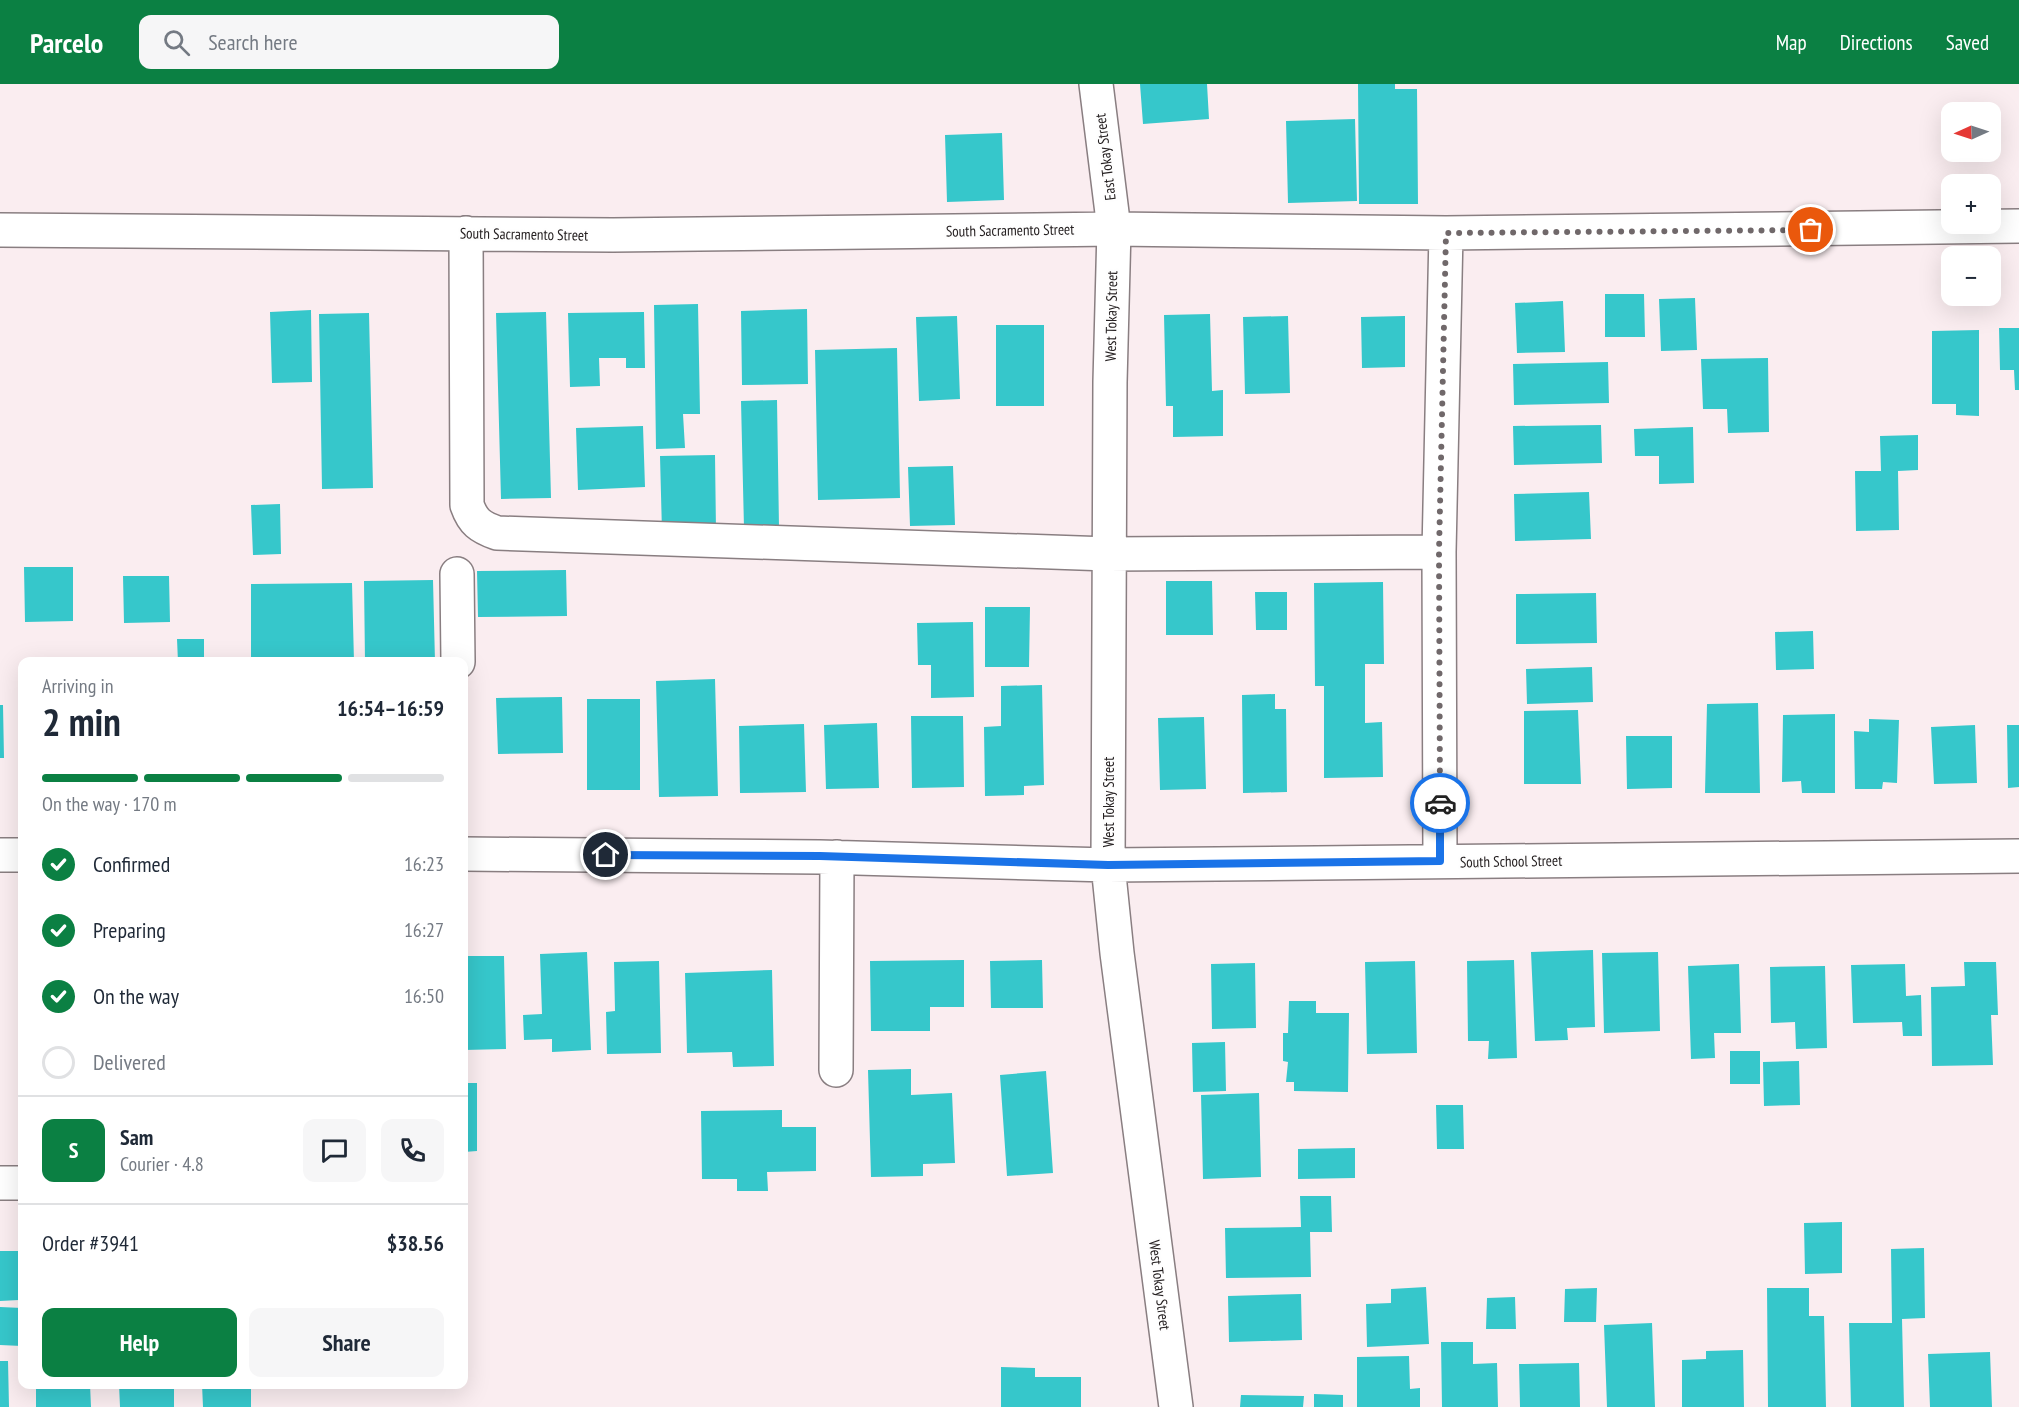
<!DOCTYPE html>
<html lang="en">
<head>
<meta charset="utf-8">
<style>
	body { margin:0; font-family:"PT Sans Narrow",sans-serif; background:#f6f6f7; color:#1f2937; height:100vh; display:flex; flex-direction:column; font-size:22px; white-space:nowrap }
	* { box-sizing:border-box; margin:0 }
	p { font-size:20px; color:#747a83 }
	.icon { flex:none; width:33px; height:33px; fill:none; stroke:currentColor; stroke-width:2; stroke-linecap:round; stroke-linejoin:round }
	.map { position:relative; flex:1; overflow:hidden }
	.drawer { position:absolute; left:18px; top:573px; width:450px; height:732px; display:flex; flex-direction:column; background:#fff; border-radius:12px; box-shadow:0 6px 24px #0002 }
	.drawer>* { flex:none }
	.needle { width:39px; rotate:267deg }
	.buttons { position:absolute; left:1941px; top:18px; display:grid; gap:12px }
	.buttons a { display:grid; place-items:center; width:60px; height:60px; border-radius:12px; background:#fff; box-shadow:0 6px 24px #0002; font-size:30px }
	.pin { position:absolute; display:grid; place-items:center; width:51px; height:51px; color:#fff; margin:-26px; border:3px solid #fff; border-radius:50%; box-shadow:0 2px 6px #0007 }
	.courier { position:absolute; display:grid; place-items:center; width:60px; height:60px; margin:-30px; border:4px solid #1a73e8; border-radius:50%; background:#fff; color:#222; box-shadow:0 2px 8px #0007 }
	.head em { font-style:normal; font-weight:600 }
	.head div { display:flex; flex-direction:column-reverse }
	.head { display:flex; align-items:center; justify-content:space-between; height:102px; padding:0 24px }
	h1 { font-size:39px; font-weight:600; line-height:45px }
	.bar { display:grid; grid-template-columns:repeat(4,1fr); gap:9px 6px; align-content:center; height:72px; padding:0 24px }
	.bar i { height:8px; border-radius:4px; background:#e0e1e3 }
	.bar .on { background:#0b8043 }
	.bar p { grid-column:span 4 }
	.line { display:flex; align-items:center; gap:15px; padding:0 24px; border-top:2px solid #e0e1e3 }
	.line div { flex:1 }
	.round { display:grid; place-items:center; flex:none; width:63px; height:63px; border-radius:12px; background:#f6f6f7 }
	ol { padding:0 24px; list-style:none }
	li { display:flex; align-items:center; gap:18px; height:66px }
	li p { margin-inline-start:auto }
	li .icon { padding:6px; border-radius:50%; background:#0b8043; color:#fff; stroke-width:4 }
	li:last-child { color:#747a83 }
	li i { width:33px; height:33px; border:3px solid #e0e1e3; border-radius:50% }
	.cta { display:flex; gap:12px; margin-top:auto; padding:12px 24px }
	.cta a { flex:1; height:69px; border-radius:12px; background:#0b8043; color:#fff; font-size:24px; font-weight:600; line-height:69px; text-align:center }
	.cta a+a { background:#f6f6f7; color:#1f2937 }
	header { display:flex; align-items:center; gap:36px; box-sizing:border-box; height:84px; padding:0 30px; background:#0b8043; color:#fff }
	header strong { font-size:28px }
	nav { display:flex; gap:33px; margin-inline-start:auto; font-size:21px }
	.search { width:420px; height:54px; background:#f6f6f7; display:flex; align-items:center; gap:15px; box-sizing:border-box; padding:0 21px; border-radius:12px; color:#747a83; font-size:22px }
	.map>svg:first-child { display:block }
</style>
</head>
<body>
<header>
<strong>Parcelo</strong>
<div class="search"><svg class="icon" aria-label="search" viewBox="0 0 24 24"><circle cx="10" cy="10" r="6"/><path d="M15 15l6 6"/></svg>Search here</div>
<nav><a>Map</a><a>Directions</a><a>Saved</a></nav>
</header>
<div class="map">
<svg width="2019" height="1323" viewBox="0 0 2019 1323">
	<rect width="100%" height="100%" fill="#faedf0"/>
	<path fill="#36c7cb" d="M1140,0h67l2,35 -66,5z
		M1358,0h37v5h22l1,115h-59z
		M1355,35l2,82 -69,2 -2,-82z
		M1002,49l2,67 -57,2 -2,-67z
		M1605,210h39l1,43h-40z
		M1695,214l2,52 -36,1 -2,-52z
		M1563,217l2,51 -48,1 -2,-50z
		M698,220l2,110h-17l2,34 -29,1 -2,-144z
		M807,225l1,75 -66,1 -1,-74z
		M311,226l1,72 -40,1 -2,-71z
		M546,228l5,186 -50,1 -5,-186z
		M644,228l1,56h-19v-10h-27l1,28 -30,1 -2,-74z
		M369,229l4,175 -51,1 -3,-175z
		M1210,230l2,77 11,-1v46l-50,1v-31h-7l-2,-91z
		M957,232l3,83 -41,2 -3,-84z
		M1288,232l2,77 -45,1 -2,-77z
		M1405,232v51l-43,1 -1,-51z
		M996,241h48v81h-48z
		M1999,244h20v62h-4l-1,-20h-14z
		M1979,246v86l-23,-1v-11h-24v-73z
		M897,264l3,150 -82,2 -3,-150z
		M1768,274l1,74 -41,1 -1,-24h-24l-2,-50z
		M1608,278l1,41 -95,2 -1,-41z
		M777,316l2,128h-35l-3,-127z
		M1601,341l1,38 -88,2 -1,-39z
		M643,342l2,61 -67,3 -2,-62z
		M1693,343l1,56 -35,1v-28h-24l-1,-27z
		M1918,351v35l-20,1 1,59 -43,1 -1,-60h26l-1,-35z
		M715,371l1,76 -54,1 -2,-76z
		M953,382l2,59 -45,1 -2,-59z
		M1589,408l2,47 -76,2 -1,-47z
		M280,420l1,50 -28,1 -2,-50z
		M24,483h49v54l-48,1z
		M566,486l1,46 -89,1 -1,-46z
		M123,492h46l1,46 -46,1z
		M433,496l2,82h-70l-1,-81z
		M1166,497h46l1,54h-47z
		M1383,498l1,82h-19v59l17,-1 1,55 -59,1v-92h-9l-1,-103z
		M352,499l2,79h-103v-78z
		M1255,508h32v38h-31z
		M1596,509l1,50 -81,1v-50z
		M985,523h45l-1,60h-44z
		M973,538l1,75 -43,1v-33h-13l-1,-42z
		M1813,547l1,38 -38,1 -1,-38z
		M177,555h27v23h-26z
		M165,574v4h-47v-3z
		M1592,583l1,35 -66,2 -1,-35z
		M715,595l3,117 -59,1 -3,-116z
		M1042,601l2,100 -20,1v9l-39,1 -1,-69 17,-1v-40z
		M1275,610v15h11l1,83 -44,1 -1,-98z
		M562,613l1,56 -65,1 -2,-56z
		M587,615h53v91h-53z
		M1758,619l2,90h-55l2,-89z
		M0,621h3l1,53h-4z
		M1578,626l3,74h-57v-73z
		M1835,630v79h-33l-1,-12 -19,1 1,-67z
		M911,632h52l1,71 -52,1z
		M1204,633l2,72 -46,1 -2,-72z
		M1869,635l30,1 -2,63 -14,-1 -1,7h-27l-1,-58 15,1z
		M877,639l2,65 -53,1 -2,-64z
		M804,640l2,68 -66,1 -1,-67z
		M1975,641l2,58 -43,1 -3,-57z
		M2007,641h12v62l-11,1z
		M1626,652h46v52l-45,1z
		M1593,866l2,77 -28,1 1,12 -33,1 -4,-89z
		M587,868l4,98 -39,2v-13l-28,1 -1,-25 19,-1 -2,-60z
		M1658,868l2,79 -56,2 -2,-80z
		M464,872h40l2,93 -42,1z
		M964,876v47h-34v24h-59l-1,-70z
		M1042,876l1,48h-52l-1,-47z
		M1514,876l3,98 -29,1 1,-18h-21l-1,-80z
		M659,877l2,92 -54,1 -1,-42 9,-1 -1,-49z
		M1415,877l2,92 -50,1 -2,-92z
		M1964,878h32l2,53h-7l2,50 -61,1 -1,-79 34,-1z
		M1255,879l1,65 -44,1 -1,-65z
		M1739,880l2,69h-27l1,25 -24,1 -3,-93z
		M1905,880l1,32 15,-1 1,41h-19l-1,-14 -49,1 -2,-58z
		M1825,882l2,82 -31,1 -1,-27 -24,1 -1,-56z
		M772,886l2,96 -41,1 -1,-15 -45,1 -2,-80z
		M1289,917h27v12h33l-1,79 -54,-1v-9h-8l2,-20 -5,-1v-28h5z
		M1225,958l1,49 -33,1 -1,-49z
		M1730,967h30v33h-30z
		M1799,977l1,44 -36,1 -1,-44z
		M911,985v26l41,-2 3,70 -32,1v12l-52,1 -3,-107z
		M1046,987l7,102 -46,3 -7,-101z
		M464,999h13v68l-13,1z
		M1259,1009l2,84 -58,2 -2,-84z
		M1436,1021h27l1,44h-27z
		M782,1026v17h34v44l-49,1 1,19h-31v-12h-35l-1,-68z
		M1355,1064v30l-57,1v-30z
		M1300,1112h31l1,36h-22l1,45 -85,1 -1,-50 76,-1z
		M1842,1138v51l-37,1 -1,-51z
		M1924,1164l1,70 -23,1 2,88h-53l-2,-84h43l-1,-74z
		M0,1167h18l1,49 -19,1z
		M1426,1203l3,57 -62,3 -1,-43 25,-1v-14z
		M1597,1204l-1,34h-32l1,-33z
		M1767,1204h42v28h15l2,91h-58z
		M1301,1210l1,46 -73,2 -1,-46z
		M1515,1213l1,32h-30l1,-31z
		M0,1223l22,1v38l-22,-1z
		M1652,1239l3,84h-48l-3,-82z
		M1441,1258h32v22l24,-1 1,44h-56z
		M1743,1266l1,57h-62v-47l24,-1v-8z
		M1990,1268l2,55h-62l-2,-53z
		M1409,1272l1,33 10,-1v19h-63v-50z
		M0,1277h8l1,46h-9z
		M1579,1279l1,44h-60l-1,-43z
		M1001,1283l34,1v9h46v30h-80z
		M36,1300h54l1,23h-55z
		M119,1300h55v23h-54z
		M202,1300h49v23h-48z
		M1314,1310l29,1v12h-29z
		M1241,1311l63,1 -1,11h-63z"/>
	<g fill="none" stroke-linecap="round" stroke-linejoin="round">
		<g stroke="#897e81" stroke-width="36">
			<path id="minor" d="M1096,0l18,145 -4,153 -2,483 9,88 59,454
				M0,146l613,5 501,-6 332,4 573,-7
				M466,149l1,272c6,17 13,22 30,28l611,21 331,-2
				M457,490l1,88
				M464,770l356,3 288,8 911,-9
				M0,771h22
				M1440,777l-1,-309 7,-319
				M836,986l1,-213
				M0,1099h22"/>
		</g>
		<use href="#minor" stroke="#fff" stroke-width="33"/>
	</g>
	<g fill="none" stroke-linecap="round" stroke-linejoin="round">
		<path stroke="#70686a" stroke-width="6" stroke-dasharray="0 10.8" d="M1440,719l-1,-251 7,-319 365,-3"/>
		<path stroke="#1a73e8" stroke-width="8" d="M606,771l214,1 288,9 332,-4v-58"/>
	</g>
	<g text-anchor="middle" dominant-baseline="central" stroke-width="5" stroke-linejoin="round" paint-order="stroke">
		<g font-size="15" fill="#262122" stroke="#fefefe">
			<text transform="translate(1105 73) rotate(-97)">East Tokay Street</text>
			<text transform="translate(1010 146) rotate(-1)">South Sacramento Street</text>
			<text transform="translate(524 150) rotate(1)">South Sacramento Street</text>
			<text transform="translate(1111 232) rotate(-89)">West Tokay Street</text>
			<text transform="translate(1108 718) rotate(-90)">West Tokay Street</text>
			<text transform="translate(1511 777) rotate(-1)">South School Street</text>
			<text transform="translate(1160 1201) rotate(83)">West Tokay Street</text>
		</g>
	</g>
</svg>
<div class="buttons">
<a><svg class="needle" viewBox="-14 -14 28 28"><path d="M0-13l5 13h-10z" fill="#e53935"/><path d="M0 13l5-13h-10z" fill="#747a83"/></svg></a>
<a>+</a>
<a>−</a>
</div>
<div class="pin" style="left:1811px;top:146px;background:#ea580c"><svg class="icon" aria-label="bag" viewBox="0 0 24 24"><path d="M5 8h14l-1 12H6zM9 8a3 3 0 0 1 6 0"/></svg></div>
<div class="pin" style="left:606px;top:771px;background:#1f2937"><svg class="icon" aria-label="home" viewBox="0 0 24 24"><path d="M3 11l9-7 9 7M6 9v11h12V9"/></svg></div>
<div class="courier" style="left:1440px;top:719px"><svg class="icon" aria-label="car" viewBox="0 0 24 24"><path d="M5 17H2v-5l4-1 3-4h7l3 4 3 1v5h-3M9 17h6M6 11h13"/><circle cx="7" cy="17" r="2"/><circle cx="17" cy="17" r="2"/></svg></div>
<section class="drawer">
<div class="head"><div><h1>2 min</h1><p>Arriving in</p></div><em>16:54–16:59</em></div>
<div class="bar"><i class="on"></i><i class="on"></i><i class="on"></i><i></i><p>On the way · 170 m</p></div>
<ol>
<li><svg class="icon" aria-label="check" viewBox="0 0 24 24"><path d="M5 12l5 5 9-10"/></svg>Confirmed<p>16:23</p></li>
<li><svg class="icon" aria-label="check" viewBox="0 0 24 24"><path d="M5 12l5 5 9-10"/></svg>Preparing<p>16:27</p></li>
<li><svg class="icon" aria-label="check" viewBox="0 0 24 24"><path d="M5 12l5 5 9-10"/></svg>On the way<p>16:50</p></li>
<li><i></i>Delivered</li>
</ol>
<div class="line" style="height:108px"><b class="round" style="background:#0b8043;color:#fff">S</b><div><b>Sam</b><p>Courier · 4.8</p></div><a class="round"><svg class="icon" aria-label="chat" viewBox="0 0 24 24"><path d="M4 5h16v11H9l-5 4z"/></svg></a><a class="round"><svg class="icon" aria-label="phone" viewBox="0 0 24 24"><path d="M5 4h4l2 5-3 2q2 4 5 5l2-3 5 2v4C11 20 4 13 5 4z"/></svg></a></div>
<div class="line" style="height:78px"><div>Order #3941</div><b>$38.56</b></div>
<div class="cta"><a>Help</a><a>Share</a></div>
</section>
</div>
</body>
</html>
